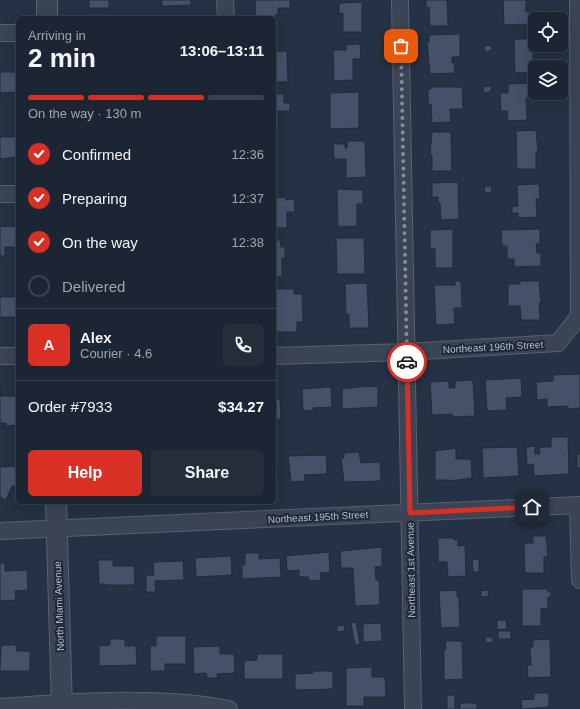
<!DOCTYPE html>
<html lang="en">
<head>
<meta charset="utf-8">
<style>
	body { margin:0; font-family:Arial,sans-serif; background:#252d3b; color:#f1f3f6; height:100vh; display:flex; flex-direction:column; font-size:15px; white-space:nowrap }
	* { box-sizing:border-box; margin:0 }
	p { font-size:13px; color:#a0a5ac }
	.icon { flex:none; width:22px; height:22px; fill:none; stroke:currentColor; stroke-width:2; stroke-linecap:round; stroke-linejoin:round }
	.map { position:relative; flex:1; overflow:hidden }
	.side { position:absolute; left:16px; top:16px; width:260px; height:488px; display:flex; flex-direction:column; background:#1c2533; border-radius:6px; box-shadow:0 4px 16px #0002,0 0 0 1px #3a424e }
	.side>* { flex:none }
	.buttons { position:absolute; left:528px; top:12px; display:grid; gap:8px }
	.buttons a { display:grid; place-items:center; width:40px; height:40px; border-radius:6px; background:#1c2533; box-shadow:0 4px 16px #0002,0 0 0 1px #3a424e; font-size:20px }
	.pin { position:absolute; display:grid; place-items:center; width:34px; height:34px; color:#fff; margin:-17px; border-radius:8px; box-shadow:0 2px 6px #0006 }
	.courier { position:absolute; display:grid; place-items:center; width:40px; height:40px; margin:-20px; border:3px solid #d93025; border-radius:50%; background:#fff; color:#222; box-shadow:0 1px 5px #0007 }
	.headline em { font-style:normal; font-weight:800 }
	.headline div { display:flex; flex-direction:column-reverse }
	.headline { display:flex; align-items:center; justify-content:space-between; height:68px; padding:0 12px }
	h1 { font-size:26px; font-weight:800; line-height:30px }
	.bar { display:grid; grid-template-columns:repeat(4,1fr); gap:6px 4px; align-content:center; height:48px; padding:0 12px }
	.bar i { height:5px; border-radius:3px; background:#3a424e }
	.bar .selected { background:#d93025 }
	.bar p { grid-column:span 4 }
	.line { display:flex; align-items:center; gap:10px; padding:0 12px; border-top:1px solid #3a424e }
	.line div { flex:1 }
	.round { display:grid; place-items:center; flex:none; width:42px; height:42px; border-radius:6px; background:#252d3b }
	ol { padding:0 12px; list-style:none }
	li { display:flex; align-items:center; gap:12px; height:44px }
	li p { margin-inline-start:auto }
	li .icon { padding:4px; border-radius:50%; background:#d93025; color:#fff; stroke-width:4 }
	li:last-child { color:#a0a5ac }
	li i { width:22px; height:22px; border:2px solid #3a424e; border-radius:50% }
	.button { display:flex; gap:8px; margin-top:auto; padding:8px 12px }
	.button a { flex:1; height:46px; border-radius:6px; background:#d93025; color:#fff; font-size:16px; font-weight:800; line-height:46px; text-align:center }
	.button a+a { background:#252d3b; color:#f1f3f6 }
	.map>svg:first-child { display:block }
</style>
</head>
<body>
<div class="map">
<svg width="580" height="709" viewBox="0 0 580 709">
	<rect width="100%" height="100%" fill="#253144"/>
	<path fill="#445167" stroke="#212a3b" d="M89,0h20v8h-20z
		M162,0h29v5l-29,1z
		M255,0h35v8h-12v7h-3v19l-1,-16h-18z
		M426,0h21l1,26h-18l-1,-19 -3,1z
		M503,0h23v12h11l-2,12 -31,1z
		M362,2v30h-19v-19l-4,1v-11z
		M460,34v23h-8v6h2l1,10 -25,1 -3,-32h2v-7z
		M514,39h21l1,14h-3v19l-18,1z
		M360,44l1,15h-8v21l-19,1 -1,-31h13v-5z
		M274,45h2v6h11l1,31h-14z
		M491,45l1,5 -7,2 -1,-6z
		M0,72h16v20l-16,1v5z
		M534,83v15h-8l1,22 -19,1 -1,-10h-6l-1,-18h8v-9z
		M491,86v6l-7,1 -1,-6z
		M431,87h31l1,22h-13l1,13 -19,1 -1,-19h-3v-15h3z
		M359,92v36l-29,1v-36z
		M274,94h10v9h6v8h-12v20h-4z
		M536,130l2,22h-2v17h-19l-1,-38z
		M432,132h19l1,39h-20v-16h-2z
		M0,137h18v20l-18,2z
		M347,141h18l1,36 -20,1v-19h-12l-1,-15h12v4h2z
		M274,143h2l1,36h-3z
		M458,182l1,37 -18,1 -1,-17h-2v-6h-6v-14z
		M539,184l1,15h-4l1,18 -19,1v-5h-6v-6l6,-1 -1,-21z
		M491,186l1,6 -7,1 -1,-6z
		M337,189l26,1v14h-6v22l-19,1z
		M286,197v3l8,-1 1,13h-8v16h-13v-30z
		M0,226l18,1v20h-13v9h-5z
		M453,229v39h-18v-19h-5v-19z
		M540,229v15h-4l1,9h4v13l-27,1v-8h-7v-13h-5l-1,-16z
		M336,238h28l1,36h-28z
		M274,240h6l1,7h4v11h-3v19h-8z
		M455,281h6l1,27h-8l1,16 -19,1 -2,-40h21z
		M520,281h19l2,22h-2l1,17h-19l-1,-14h-12v-22h12z
		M367,283l2,45h-20v-14h-3l-1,-30z
		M274,289h20v5h8l1,28h-6v10h-23z
		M0,297h18v20h-18z
		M580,374v34l-12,1v-3l-21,1v-8l-10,1 -1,-18 17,-1v-6z
		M521,378l1,19 -16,1 1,12 -20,1 -2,-31z
		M473,380l2,36 -23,1v-3l-20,1 -2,-33 19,-1v7h6v-7z
		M368,386l10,1v20l-36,2v-20z
		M331,387l1,20 -19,1 1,2 -11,1 -1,-22z
		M0,388l1,8h17v29l-12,1v-3h-6z
		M274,399h6l1,20h-7z
		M551,437h17l1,37 -35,2 -1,-12 -6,1 -1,-18 9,-1v8h5l-1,-7h12z
		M517,447l2,29 -36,2 -1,-30z
		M456,448v11h15l1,19 -22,3v-1h-15v-29z
		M359,452l2,11 19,-1 1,19 -37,1 -3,-24h3v-5z
		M577,454h3v14h-3z
		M326,455l1,19 -23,1 1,6 -14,1 -3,-26z
		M274,459h3l1,26h-4z
		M18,466v20h-6l-6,14 -6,-3v-30z
		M533,536h13l2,21h-4v16h-19l-1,-30h9z
		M438,538h16v2l4,-1v7l7,-1 1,31 -18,1 -1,-15h-9z
		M382,547v19l-7,1 1,13h3l1,25 -25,1 -2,-38h-12l-1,-17z
		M329,552l1,20 -10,1 1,7 -12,1 -1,-4h-9v-7l-12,1 -1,-15z
		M245,553h14v6l21,-1 1,19 -39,2v-14h3z
		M231,556l1,19 -36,2 -1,-19z
		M472,559h7v13h-6z
		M98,560h15v6h21l1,19h-30v-1h-6z
		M183,561l1,19 -29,1 1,11h-10v-17h8l-1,-13z
		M0,563h5v8l22,-1 1,20 -13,1 1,9 -16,1z
		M522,589h26v3h3v5h-3v11l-7,1v17h-19z
		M457,590v7h2l1,30 -19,1 -2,-37z
		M488,590l1,6 -8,1v-6z
		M497,620h9l1,9 -10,1z
		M356,622l4,22 -5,1 -4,-22z
		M381,623l1,18 -19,1v-18z
		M344,625l1,6 -8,1v-6z
		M498,631h13v8h-13z
		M156,636h30v28h-21v7h-15v-25h6z
		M485,637h7l1,5 -7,1z
		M110,639h15v7h11l1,19 -38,1v-20l11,-1z
		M550,639l1,38 -23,1 -1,-13h4l-1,-18h3v-7z
		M445,641h17l1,38 -19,1v-31h2z
		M1,645h15l1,6h13v20h-30z
		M220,646v8h14l1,19 -18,1 1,4h-11l-1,-5 -12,1 -1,-27z
		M257,654h26v25h-39v-18l13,-1z
		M372,667v10h13l1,20h-22v9h-18v-38z
		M313,671h20v18l-38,1v-16l18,-1z
		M534,693h15v14l-27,2 -1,-9 13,-1z
		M447,695h8v13h5v-5h17v6h-30z"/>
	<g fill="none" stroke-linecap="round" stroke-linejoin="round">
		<g stroke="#586171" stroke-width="18">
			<path id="minor" d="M225,0l1,18
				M400,0l13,709
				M0,33h18
				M0,194h18
				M0,356h18
				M274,356l132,-4 152,-9 21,-27 -1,-316
				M578,505l2,75
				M0,531l580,-26
				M0,707c71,-5 159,-12 229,2"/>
		</g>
		<g stroke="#586171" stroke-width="22">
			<path id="tertiary" d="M47,0v18
				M56,502l6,207"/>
		</g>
		<use href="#minor" stroke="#3a4454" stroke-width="16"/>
		<use href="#tertiary" stroke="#3a4454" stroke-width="20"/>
	</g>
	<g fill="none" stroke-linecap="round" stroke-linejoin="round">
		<path stroke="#848d9d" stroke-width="4" stroke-dasharray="0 7.2" d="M401,46l6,316"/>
		<path stroke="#d93025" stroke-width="5" d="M407,362l3,151 122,-6"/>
	</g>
	<g text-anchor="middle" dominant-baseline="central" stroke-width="4" stroke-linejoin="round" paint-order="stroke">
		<g font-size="10" fill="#b7bfcd" stroke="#1e2839">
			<text transform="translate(493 347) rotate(-3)">Northeast 196th Street</text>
			<text transform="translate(318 517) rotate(-3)">Northeast 195th Street</text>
			<text transform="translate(411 570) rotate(-91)">Northeast 1st Avenue</text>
			<text transform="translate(59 606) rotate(-92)">North Miami Avenue</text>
		</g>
	</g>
</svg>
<div class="buttons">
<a><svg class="icon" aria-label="locate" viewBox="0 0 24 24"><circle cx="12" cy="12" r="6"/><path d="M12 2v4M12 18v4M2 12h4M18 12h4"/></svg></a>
<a><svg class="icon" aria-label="layers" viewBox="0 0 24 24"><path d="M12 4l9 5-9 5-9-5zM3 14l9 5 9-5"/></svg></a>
</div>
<div class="pin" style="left:401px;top:46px;background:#ea580c"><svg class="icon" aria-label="bag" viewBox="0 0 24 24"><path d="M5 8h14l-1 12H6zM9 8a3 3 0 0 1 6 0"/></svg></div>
<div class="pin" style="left:532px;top:507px;background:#1f2937"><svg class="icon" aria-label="home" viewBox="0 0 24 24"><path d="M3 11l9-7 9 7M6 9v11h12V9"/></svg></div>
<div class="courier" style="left:407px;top:362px"><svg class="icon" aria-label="car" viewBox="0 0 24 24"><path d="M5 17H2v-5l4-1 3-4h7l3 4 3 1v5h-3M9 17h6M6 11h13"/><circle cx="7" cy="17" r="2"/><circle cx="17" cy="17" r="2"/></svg></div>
<section class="side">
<div class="headline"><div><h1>2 min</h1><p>Arriving in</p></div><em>13:06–13:11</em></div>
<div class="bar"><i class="selected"></i><i class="selected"></i><i class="selected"></i><i></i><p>On the way · 130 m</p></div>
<ol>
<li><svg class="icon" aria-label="check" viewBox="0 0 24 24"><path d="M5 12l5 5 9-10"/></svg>Confirmed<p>12:36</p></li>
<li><svg class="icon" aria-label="check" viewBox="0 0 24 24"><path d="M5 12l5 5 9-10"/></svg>Preparing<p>12:37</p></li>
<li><svg class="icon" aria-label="check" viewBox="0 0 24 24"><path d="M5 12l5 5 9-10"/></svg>On the way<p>12:38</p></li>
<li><i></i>Delivered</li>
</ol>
<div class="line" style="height:72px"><b class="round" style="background:#d93025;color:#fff">A</b><div><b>Alex</b><p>Courier · 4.6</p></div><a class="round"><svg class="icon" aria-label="phone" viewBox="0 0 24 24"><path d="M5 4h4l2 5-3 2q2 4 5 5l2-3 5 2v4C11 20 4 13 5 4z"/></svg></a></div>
<div class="line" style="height:52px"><div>Order #7933</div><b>$34.27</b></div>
<div class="button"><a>Help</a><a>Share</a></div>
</section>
</div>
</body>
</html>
